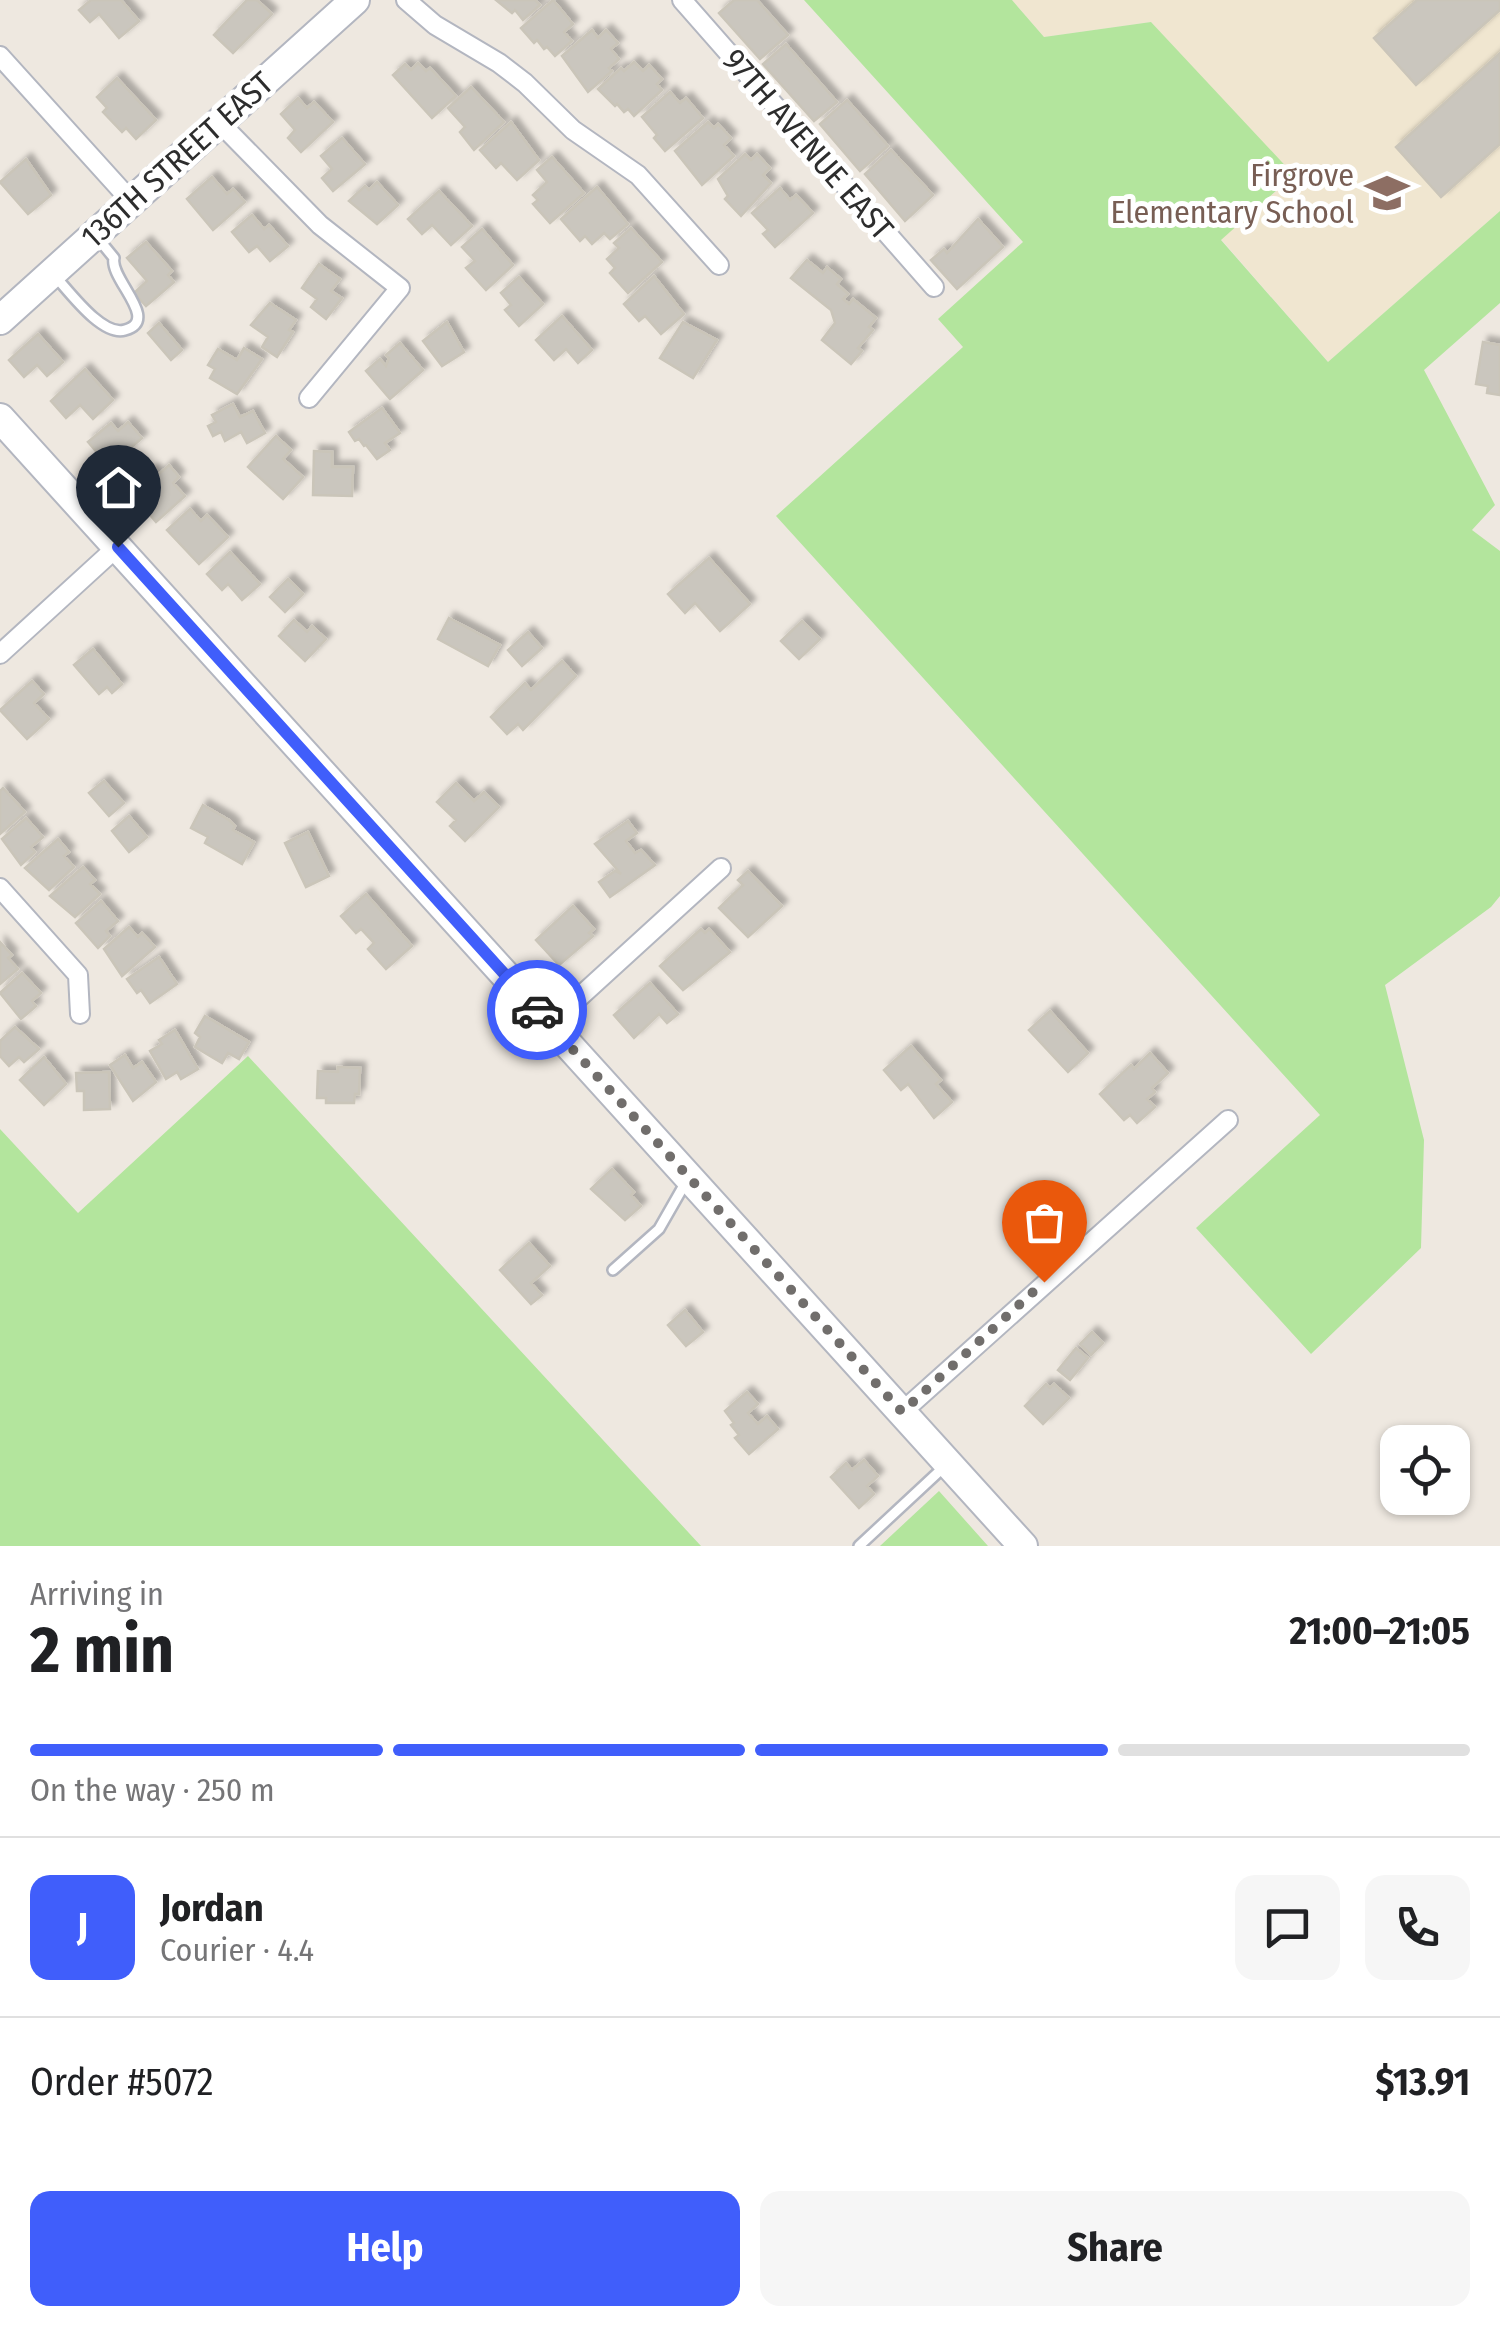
<!DOCTYPE html>
<html lang="en">
<head>
<meta charset="utf-8">
<style>
	body { margin:0; font-family:"Fira Sans Condensed",sans-serif; background:#f6f6f6; color:#202124; height:100vh; display:flex; flex-direction:column; font-size:38px; white-space:nowrap }
	* { box-sizing:border-box; margin:0 }
	p { font-size:32px; color:#757577 }
	.icon { flex:none; width:55px; height:55px; fill:none; stroke:currentColor; stroke-width:2; stroke-linecap:round; stroke-linejoin:round }
	.map { position:relative; height:1546px; overflow:hidden }
	.drawer { display:flex; flex-direction:column; background:#fff; flex:1 }
	.drawer>* { flex:none }
	.buttons { position:absolute; left:1380px; top:1425px; display:grid; gap:20px }
	.buttons a { display:grid; place-items:center; width:90px; height:90px; border-radius:20px; background:#fff; box-shadow:0 2px 8px #0004; font-size:50px }
	.pin { position:absolute; display:grid; place-items:center; width:85px; height:85px; color:#fff; margin:-102px -42px; border-radius:50% 50% 50% 0; rotate:-45deg; box-shadow:0 0 10px #0007 }
	.pin .icon { rotate:45deg }
	.courier { position:absolute; display:grid; place-items:center; width:100px; height:100px; margin:-50px; border:8px solid #405efb; border-radius:50%; background:#fff; color:#222; box-shadow:0 2px 12px #0007 }
	.overview em { font-style:normal; font-weight:700 }
	.overview div { display:flex; flex-direction:column-reverse }
	.overview { display:flex; align-items:center; justify-content:space-between; height:170px; padding:0 30px }
	h1 { font-size:65px; font-weight:700; line-height:75px }
	.bar { display:grid; grid-template-columns:repeat(4,1fr); gap:15px 10px; align-content:center; height:120px; padding:0 30px }
	.bar i { height:12px; border-radius:8px; background:#e0e0e0 }
	.bar .selected { background:#405efb }
	.bar p { grid-column:span 4 }
	.line { display:flex; align-items:center; gap:25px; padding:0 30px; border-top:2px solid #e0e0e0 }
	.line div { flex:1 }
	.round { display:grid; place-items:center; flex:none; width:105px; height:105px; border-radius:20px; background:#f6f6f6 }
	.primary-button { display:flex; gap:20px; margin-top:auto; padding:20px 30px }
	.primary-button a { flex:1; height:115px; border-radius:20px; background:#405efb; color:#fff; font-size:40px; font-weight:700; line-height:115px; text-align:center }
	.primary-button a+a { background:#f6f6f6; color:#202124 }
	.map>svg:first-child { display:block }
</style>
</head>
<body>
<div class="map">
<svg width="1500" height="1546" viewBox="0 0 1500 1546">
	<defs>
		<filter id="shadow"><feDropShadow dx="5.5" dy="-5.5" stdDeviation="2.5" flood-color="#0004"/></filter>
	</defs>
	<rect width="100%" height="100%" fill="#eee8e0"/>
	<path fill="#f0e6d0" d="M1012,0h488v211l-172,151 -107,-123 73,-63 -143,-154 -107,15z"/>
	<path fill="#b3e59d" d="M804,0h208l32,37 107,-15 143,153 -73,65 107,122 172,-151v92l-76,67 71,135 -23,25 28,21v345l-9,11 -106,78 39,155 -3,108 -110,106 -115,-126 124,-113 -544,-599 187,-169 -25,-28 85,-77z
		M248,1056l453,490h-701v-417l78,84z
		M939,1491l49,55h-108z"/>
	<path fill="#cac6be" stroke="#cac5b9" stroke-width="2.5" filter="url(#shadow)" d="M91,0h30l18,21 -20,17 -20,-24 -9,8 -11,-12z
		M247,0h10l15,14 -39,39 -19,-18z
		M496,0h39l5,5 -17,15 -8,-10 -3,3z
		M553,0l20,24 -9,8 8,9 -17,15 -8,-9 -3,2 -7,-9 -3,3 -13,-15z
		M734,0h23l31,35 -28,24 -41,-46z
		M1417,0h83v10l-84,75 -42,-47z
		M592,30l6,8 8,-8 12,13 -7,6 8,10 -10,9 3,3 -24,21 -26,-36z
		M786,44l51,58 -23,19 -51,-57z
		M1500,53v91l-59,53 -45,-50z
		M634,62l9,9 6,-6 13,14 -5,5 5,6 -28,26 -6,-7 -4,3 -7,-8 -2,2 -17,-17 23,-21 3,3z
		M418,63l8,8 4,-3 26,28 -24,22 -39,-43 12,-11 6,6z
		M117,78l39,42 -20,19 -10,-11 -4,4 -19,-20 4,-4 -10,-11z
		M471,87l33,35 -30,28 -14,-18 5,-5 -17,-19z
		M670,92l10,11 6,-5 17,20 -38,33 -11,-13 3,-3 -15,-18z
		M298,98l9,10 7,-6 19,20 -32,30 -13,-14 7,-8 -14,-16z
		M847,100l41,46 -28,25 -40,-47z
		M511,122l28,38 -22,20 -16,-17 -5,5 -16,-18z
		M708,122l6,6 4,-4 13,14 -7,7 10,11 -32,29 -27,-34z
		M342,138l23,26 -32,27 -11,-13 10,-9 -11,-13z
		M891,150l42,45 -28,26 -40,-47z
		M745,154l6,6 6,-6 13,14 -7,7 8,8 -30,33 -16,-17 3,-3 -10,-17z
		M552,157l32,36 -34,30 -17,-19 5,-4 -5,-5 14,-13 -10,-12z
		M26,159l25,36 -23,19 -28,-32z
		M212,177l15,17 6,-5 12,13 -32,28 -26,-31z
		M377,182l21,23 -21,19 -28,-23 16,-15 4,4z
		M597,187l31,37 -18,15 -6,-6 -12,11 -7,-8 -5,5 -19,-22z
		M780,188l10,12 6,-5 17,18 -38,34 -12,-13 5,-4 -16,-17z
		M439,191l33,35 -21,19 -19,-20 -10,9 -14,-15z
		M252,215l12,14 5,-4 19,21 -18,15 -13,-15 -8,6 -17,-20z
		M978,219l25,28 -46,42 -26,-29 13,-11 3,4z
		M631,228l31,34 -34,31 -18,-20 5,-5 -8,-9 12,-11 -5,-5z
		M482,229l31,36 -27,25 -20,-22 9,-7 -13,-14z
		M146,242l26,29 -4,4 6,7 -28,24 -12,-13 13,-12 -20,-23z
		M807,260l16,13 4,-6 14,12 -4,5 11,10 -5,5 6,5 4,-5 23,19 -7,9 4,3 -15,18 4,3 -11,13 -29,-24 13,-17 -4,-13 -40,-32z
		M319,264l21,15 -9,12 11,7 -16,21 -15,-12 6,-8 -15,-11z
		M654,276l30,38 -23,20 -16,-18 -6,5 -15,-17z
		M519,277l24,27 -24,22 -14,-16 6,-5 -10,-12z
		M270,303l26,17 -7,10 4,2 -16,25 -15,-10 6,-10 -17,-12z
		M562,316l30,34 -14,13 -12,-14 -12,11 -18,-20z
		M447,322l17,30 -22,14 -19,-25z
		M683,322l34,18 -24,38 -33,-20z
		M159,323l23,27 -11,10 -23,-27z
		M38,334l25,28 -16,14 -10,-11 -13,12 -15,-17z
		M1483,342l17,3v50l-13,-2 1,-7 -12,-2z
		M400,343l23,27 -33,29 -24,-28 14,-12 6,7 3,-8 -3,-3z
		M244,348l18,11 -25,35 -27,-16 5,-9 -7,-4 10,-16 19,11z
		M85,369l28,31 -20,19 -13,-14 -14,13 -15,-17z
		M233,404l7,13 13,-6 12,22 -18,10 -6,-11 -16,9 -4,-9 -8,4 -5,-10 8,-4 -4,-7z
		M382,408l18,25 -15,10 5,7 -13,9 -11,-14 -2,1 -5,-7 -4,2 -6,-9z
		M128,422l14,16 -27,23 -9,-10 -6,5 -12,-14 23,-19 7,8z
		M276,436l15,14 -8,9 20,18 -20,22 -35,-32z
		M314,451l18,1v15h21l-1,29 -39,-1z
		M169,465l10,12 -6,6 12,13 -29,26 -17,-20 5,-5 -10,-11 19,-17 5,6z
		M190,509l11,12 6,-6 21,22 -29,27 -32,-34z
		M230,552l30,32 -18,16 -14,-16 -6,6 -15,-16z
		M709,558l41,46 -30,27 -25,-28 -10,10 -17,-19z
		M288,579l15,15 -18,18 -15,-15z
		M449,618l51,27 -12,21 -50,-27z
		M294,620l13,12 5,-6 14,13 -21,22 -26,-25z
		M802,621l18,18 -21,20 -18,-18z
		M528,632l14,16 -20,18 -14,-16z
		M93,649l29,35 -10,9 -5,-6 -8,7 -25,-29z
		M562,661l14,15 -53,54 -5,-6 -11,10 -16,-17 34,-34 6,7z
		M32,681l12,13 -10,9 15,16 -22,20 -27,-29z
		M104,781l20,22 -15,13 -20,-23z
		M456,783l18,18 10,-9 15,15 -34,34 -15,-15 6,-6 -19,-18z
		M3,788l22,24 -25,22v-43z
		M203,805l26,15 6,6 -2,4 21,12 -12,22 -37,-21 3,-6 -17,-9z
		M129,816l18,21 -18,15 -17,-21z
		M26,818l17,19 -12,10 4,5 -14,13 -19,-26z
		M628,821l9,12 -11,8 9,12 6,-3 14,15 -45,32 -11,-15 16,-11 6,3 -26,-30z
		M308,832l21,44 -23,11 -21,-44z
		M58,839l11,13 -5,4 10,11 -25,23 -24,-22z
		M83,867l12,13 -5,4 10,10 -25,23 -25,-21z
		M748,871l34,35 -34,31 -29,-29 24,-23 -5,-5z
		M366,894l46,52 -26,23 -18,-20 6,-6 -13,-14 -5,4 -15,-17z
		M101,901l17,20 -12,10 4,5 -12,12 -22,-25z
		M573,906l21,23 -5,4 4,3 -34,29 -23,-25z
		M129,927l9,10 4,-4 13,14 -33,29 -18,-27z
		M701,929l4,4 4,-4 21,23 -47,38 -23,-24z
		M0,942l12,13 -4,3 10,11 -18,15z
		M159,957l18,27 -27,19 -9,-13 -4,3 -10,-14z
		M22,973l19,20 -9,8 4,5 -15,13 -21,-26z
		M650,983l28,31 -11,9 -8,-9 -25,24 -20,-23z
		M1050,1011l38,42 -20,19 -39,-42z
		M205,1016l44,26 -10,17 -11,-6 -6,10 -27,-16 5,-10 -5,-4z
		M15,1027l24,22 -15,13 -5,-5 -10,9 -9,-10v-15z
		M175,1030l23,39 -17,10 -4,-7 -11,7 -16,-28 12,-7 -3,-4z
		M911,1046l30,34 -5,4 16,18 -18,16 -26,-34 -7,6 -17,-20z
		M1150,1053l18,20 -16,15 3,4 -8,7 8,8 -18,16 -7,-8 -6,5 -24,-26 31,-29 3,4z
		M125,1055l8,13 9,-6 14,20 -23,19 -23,-36z
		M44,1057l22,27 -22,21 -24,-25z
		M338,1067l22,1 -1,26h-4l-1,9h-28v-5h-9l1,-27 20,1z
		M109,1072l1,37 -26,1v-19h-7l-1,-18z
		M612,1169l22,23 -3,3 10,11 -16,14 -34,-31z
		M529,1243l21,23 -19,17 11,12 -11,9 -31,-34z
		M685,1310l18,22 -17,14 -18,-21z
		M1092,1332l11,11 -12,12 -11,-11z
		M1076,1348l12,10 -18,22 -12,-10z
		M1046,1384l4,4 4,-4 15,14 -26,26 -18,-18z
		M747,1392l11,12 -10,9 10,11 9,-8 11,13 -29,25 -14,-16 4,-3 -8,-10 3,-2 -9,-12z
		M864,1460l14,16 -11,10 7,8 -15,14 -28,-31 15,-14 6,7z"/>
	<g fill="none" stroke-linecap="round" stroke-linejoin="round">
		<g stroke="#b3b6c0" stroke-width="14">
			<path id="lane" d="M54,275c15,16 48,62 71,55 36,-10 -16,-51 -11,-72l-18,-22
				M613,1270l46,-41 28,-49
				M859,1546l86,-80"/>
		</g>
		<g stroke="#b3b6c0" stroke-width="22">
			<path id="street" d="M406,0l29,25 64,38 26,20 48,47 65,45 81,90
				M682,0l252,287
				M0,56l131,145
				M219,122l101,103 80,63 -91,110
				M0,654l117,-107
				M0,888l78,87 2,39
				M550,1024l171,-156
				M902,1412l326,-292"/>
		</g>
		<g stroke="#b3b6c0" stroke-width="32">
			<path id="secondary" d="M0,320l355,-320
				M0,418l1023,1128"/>
		</g>
		<use href="#lane" stroke="#fff" stroke-width="9"/>
		<use href="#street" stroke="#fff" stroke-width="18"/>
		<use href="#secondary" stroke="#fff" stroke-width="28"/>
	</g>
	<g fill="none" stroke-linecap="round" stroke-linejoin="round">
		<path stroke="#716e6c" stroke-width="10" stroke-dasharray="0 18" d="M537,1010l365,402 142,-130"/>
		<path stroke="#405efb" stroke-width="12" d="M118,547l419,463"/>
	</g>
	<defs>
		<g id="school-bare" transform="scale(3.45)"><path d="M0-5L7-2L0 1L-7-2ZM-4 1L0 2.5L4 1V4Q0 6-4 4Z" fill="#8d6e63" stroke="#fff" stroke-width="2.5" paint-order="stroke"/></g>
	</defs>
	<g fill-rule="evenodd">
		<use href="#school-bare" x="1387" y="193"/>
	</g>
	<g text-anchor="middle" dominant-baseline="central" stroke-width="10" stroke-linejoin="round" paint-order="stroke">
		<g font-size="32" fill="#2d2d2d" stroke="#fff">
			<text transform="translate(808 144) rotate(49)">97TH AVENUE EAST</text>
			<text transform="translate(177 160) rotate(-42)">136TH STREET EAST</text>
		</g>
		<g font-size="32" fill="#785e54" stroke="#fff" text-anchor="end">
			<text x="1354" y="175">Firgrove<tspan x="1354" dy="37">Elementary School</tspan></text>
		</g>
	</g>
</svg>
<div class="buttons">
<a><svg class="icon" aria-label="locate" viewBox="0 0 24 24"><circle cx="12" cy="12" r="6"/><path d="M12 2v4M12 18v4M2 12h4M18 12h4"/></svg></a>
</div>
<div class="pin" style="left:1044px;top:1282px;background:#ea580c"><svg class="icon" aria-label="bag" viewBox="0 0 24 24"><path d="M5 8h14l-1 12H6zM9 8a3 3 0 0 1 6 0"/></svg></div>
<div class="pin" style="left:118px;top:547px;background:#1f2937"><svg class="icon" aria-label="home" viewBox="0 0 24 24"><path d="M3 11l9-7 9 7M6 9v11h12V9"/></svg></div>
<div class="courier" style="left:537px;top:1010px"><svg class="icon" aria-label="car" viewBox="0 0 24 24"><path d="M5 17H2v-5l4-1 3-4h7l3 4 3 1v5h-3M9 17h6M6 11h13"/><circle cx="7" cy="17" r="2"/><circle cx="17" cy="17" r="2"/></svg></div>
</div>
<section class="drawer">
<div class="overview"><div><h1>2 min</h1><p>Arriving in</p></div><em>21:00–21:05</em></div>
<div class="bar"><i class="selected"></i><i class="selected"></i><i class="selected"></i><i></i><p>On the way · 250 m</p></div>
<div class="line" style="height:180px"><b class="round" style="background:#405efb;color:#fff">J</b><div><b>Jordan</b><p>Courier · 4.4</p></div><a class="round"><svg class="icon" aria-label="chat" viewBox="0 0 24 24"><path d="M4 5h16v11H9l-5 4z"/></svg></a><a class="round"><svg class="icon" aria-label="phone" viewBox="0 0 24 24"><path d="M5 4h4l2 5-3 2q2 4 5 5l2-3 5 2v4C11 20 4 13 5 4z"/></svg></a></div>
<div class="line" style="height:130px"><div>Order #5072</div><b>$13.91</b></div>
<div class="primary-button"><a>Help</a><a>Share</a></div>
</section>
</body>
</html>
